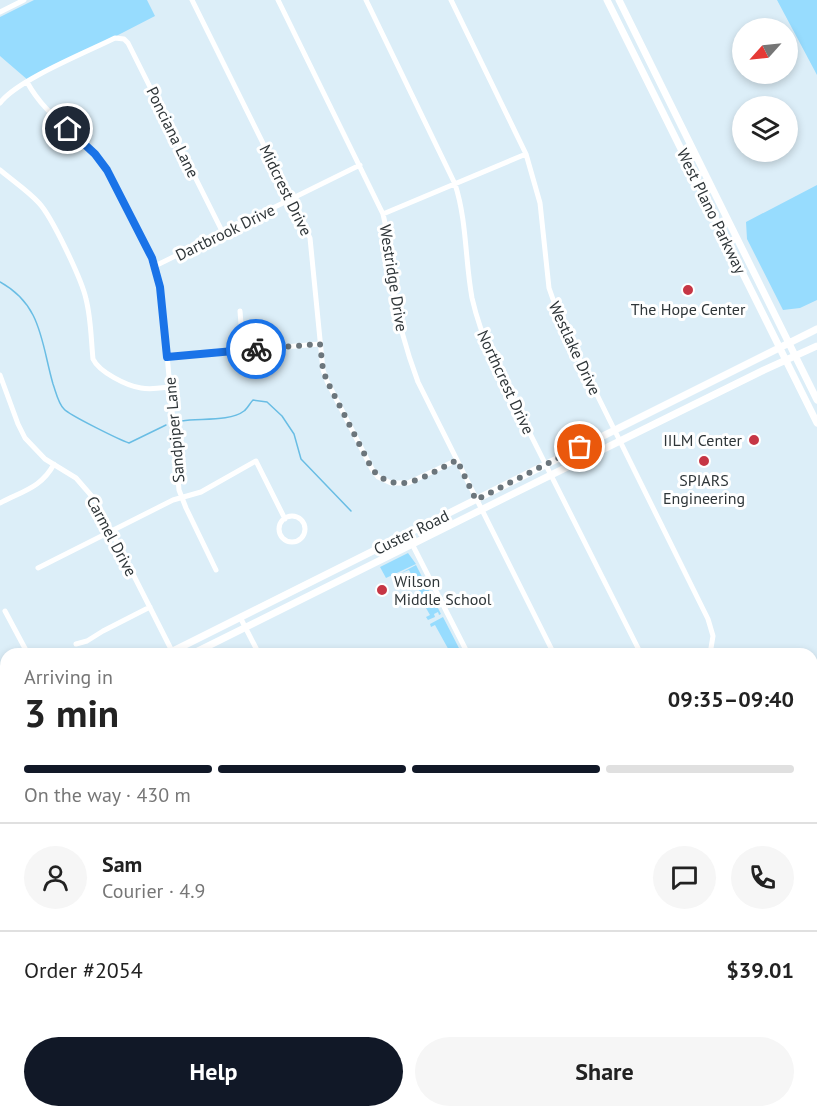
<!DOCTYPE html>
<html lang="en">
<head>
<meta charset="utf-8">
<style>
	body { margin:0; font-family:"PT Sans",sans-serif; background:#f6f6f6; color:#222; height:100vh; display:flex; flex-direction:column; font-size:22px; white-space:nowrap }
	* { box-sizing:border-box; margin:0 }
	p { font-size:20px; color:#767676 }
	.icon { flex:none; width:33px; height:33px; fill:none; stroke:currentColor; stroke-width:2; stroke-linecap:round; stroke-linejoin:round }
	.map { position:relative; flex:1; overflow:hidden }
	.sheet { position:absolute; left:0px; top:648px; width:818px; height:470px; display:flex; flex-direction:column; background:#fff; border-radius:18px 18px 0 0; box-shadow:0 3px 9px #0003 }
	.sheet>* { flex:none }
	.needle { width:39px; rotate:243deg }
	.fabs { position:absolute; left:732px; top:18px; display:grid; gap:12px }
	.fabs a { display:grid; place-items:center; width:66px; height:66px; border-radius:50%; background:#fff; box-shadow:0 3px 9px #0003; font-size:30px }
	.pin { position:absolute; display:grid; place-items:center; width:51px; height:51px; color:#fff; margin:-26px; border:3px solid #fff; border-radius:50%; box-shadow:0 2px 6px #0007 }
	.courier { position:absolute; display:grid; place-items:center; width:60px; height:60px; margin:-30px; border:4px solid #1a73e8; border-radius:50%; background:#fff; color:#222; box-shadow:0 2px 8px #0007 }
	.overview em { font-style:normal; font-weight:800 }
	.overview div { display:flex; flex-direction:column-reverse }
	.overview { display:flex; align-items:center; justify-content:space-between; height:102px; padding:0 24px }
	h1 { font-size:39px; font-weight:800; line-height:45px }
	.bar { display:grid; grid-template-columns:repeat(4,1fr); gap:9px 6px; align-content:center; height:72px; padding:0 24px }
	.bar i { height:8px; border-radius:4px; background:#e0e0e0 }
	.bar .current { background:#111827 }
	.bar p { grid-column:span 4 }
	.line { display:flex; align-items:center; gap:15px; padding:0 24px; border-top:2px solid #e0e0e0 }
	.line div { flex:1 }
	.round { display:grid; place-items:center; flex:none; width:63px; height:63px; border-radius:32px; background:#f6f6f6 }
	.action { display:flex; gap:12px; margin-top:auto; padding:12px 24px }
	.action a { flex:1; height:69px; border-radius:36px; background:#111827; color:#fff; font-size:24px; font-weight:800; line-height:69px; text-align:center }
	.action a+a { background:#f6f6f6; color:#222 }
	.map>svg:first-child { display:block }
</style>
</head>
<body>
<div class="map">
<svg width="817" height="1117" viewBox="0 0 817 1117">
	<rect width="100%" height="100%" fill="#dceef8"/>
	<path fill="#97dcfe" d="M34,0h113l8,16 -126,65 -29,-25v-39z
		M777,0h40v75z
		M817,185v115l-17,8 -17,2 -36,-71 -1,-17z
		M408,553l8,11 -30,14 -6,-11z
		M416,565l25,49 -2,1 -1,-3 -4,2 1,3 -7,3 -2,-3 4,-2 -8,-14 2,-1 -15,-30 -8,3z
		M443,617l19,37h-11l-16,-29 -4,2 -1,-3z"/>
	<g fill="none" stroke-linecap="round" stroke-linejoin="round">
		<path stroke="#69bde4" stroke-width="1.5" d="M0,282c42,23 41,60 53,102 3,8 5,19 11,25 5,6 56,31 65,34l37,-18
			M182,421c17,-3 48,1 62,-10 3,-2 6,-8 9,-11l14,2 15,14 12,18 7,25 50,52"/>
		<path stroke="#fff" stroke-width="5" d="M192,0l118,238 13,132 4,11 45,88 6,8 13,6h17l49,-23
			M278,0l105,214c6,23 6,46 9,69 5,34 14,67 26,99l136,272
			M366,0l89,184c12,37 10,76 17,114 5,22 12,41 21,62l148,294
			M451,0l75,154 14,49 9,85 12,34 147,297 5,17 -3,18
			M0,12l24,-12
			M27,82c19,34 41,43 66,70 15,15 24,35 33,54 18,37 32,63 37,103l16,181 7,18 30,62
			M0,103c17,-23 87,-51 115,-65l9,1 4,4 95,190
			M0,170c13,11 28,21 39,33 13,14 43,77 47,96 5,19 5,40 7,60 6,13 34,27 48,29 10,2 20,0 29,-1
			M383,214l143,-60
			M155,266l205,-101
			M240,311l3,39
			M167,357l153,-13
			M0,375l18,49 7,14 20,21 31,19 20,23 77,152
			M0,503c23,-12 42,-16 54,-39
			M279 529a13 13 0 1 1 26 0a13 13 0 1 1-26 0Z
			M407,534l61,120
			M38,568l135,-68 28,-8 55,-31 29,58
			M5,611l23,43
			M240,617l19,37
			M76,644l11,-3 16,-10 47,-24
			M812,846l5,11
			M0,958l6,-3
			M812,966l5,-2
			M0,1010l6,-3
			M812,1019l5,11
			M0,1065l6,13
			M23,1112l2,5
			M106,1112l2,5
			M190,1112l3,5
			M274,1112l3,5
			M358,1112l3,5
			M441,1112l3,5
			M528,1112l3,5
			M680,1112l1,5
			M760,1112l2,5
			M154,1117l12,-5
			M650,1117l11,-5"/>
		<path stroke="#fff" stroke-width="7" d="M607,0l210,423
			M619,0l198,400
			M167,654l650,-325
			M192,654l359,-179 213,-105 53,-24
			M0,738l6,-3
			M0,750l6,-3"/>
	</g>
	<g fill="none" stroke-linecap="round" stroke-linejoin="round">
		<path stroke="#6c767c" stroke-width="6" stroke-dasharray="0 10.8" d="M256,349l64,-5 3,26 4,11 45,88c26,30 56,5 85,-9l19,40 104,-53"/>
		<path stroke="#1a73e8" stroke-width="8" d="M68,129l27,25 12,16 45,88 8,29 7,70 89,-8"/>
	</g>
	<g fill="#c63645" stroke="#fff" stroke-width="2">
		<circle cx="688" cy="290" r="6"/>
		<circle cx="754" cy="440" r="6"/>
		<circle cx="704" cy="461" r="6"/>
		<circle cx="382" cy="590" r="6"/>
	</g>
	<g text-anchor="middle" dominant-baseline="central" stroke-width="6" stroke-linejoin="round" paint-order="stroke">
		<g font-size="16" fill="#2f3639" stroke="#fff">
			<text transform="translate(173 132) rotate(64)">Ponciana Lane</text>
			<text transform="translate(286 190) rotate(64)">Midcrest Drive</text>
			<text transform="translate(712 211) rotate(64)">West Plano Parkway</text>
			<text transform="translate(225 232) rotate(-26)">Dartbrook Drive</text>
			<text transform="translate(394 278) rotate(81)">Westridge Drive</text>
			<text transform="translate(575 348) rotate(65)">Westlake Drive</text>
			<text transform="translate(506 382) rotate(65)">Northcrest Drive</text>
			<text transform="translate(174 430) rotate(-95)">Sandpiper Lane</text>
			<text transform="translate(411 532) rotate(-26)">Custer Road</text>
			<text transform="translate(112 536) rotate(62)">Carmel Drive</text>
		</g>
		<g font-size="16" fill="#2f3639" stroke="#fff">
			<text x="688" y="309">The Hope Center</text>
			<text x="742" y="440" text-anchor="end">IILM Center</text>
			<text x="704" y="480">SPIARS<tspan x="704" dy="18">Engineering</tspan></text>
			<text x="394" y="581" text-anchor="start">Wilson<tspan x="394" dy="18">Middle School</tspan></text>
		</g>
	</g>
</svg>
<div class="fabs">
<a><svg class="needle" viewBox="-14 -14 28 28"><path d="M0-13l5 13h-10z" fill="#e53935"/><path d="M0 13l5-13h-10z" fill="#767676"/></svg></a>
<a><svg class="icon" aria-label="layers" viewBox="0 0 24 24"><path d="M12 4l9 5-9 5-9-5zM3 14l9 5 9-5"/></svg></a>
</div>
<div class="pin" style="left:580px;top:447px;background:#ea580c"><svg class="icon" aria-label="bag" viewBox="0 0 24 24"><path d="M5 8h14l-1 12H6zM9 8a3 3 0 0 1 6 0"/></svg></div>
<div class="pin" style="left:68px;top:129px;background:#1f2937"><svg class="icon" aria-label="home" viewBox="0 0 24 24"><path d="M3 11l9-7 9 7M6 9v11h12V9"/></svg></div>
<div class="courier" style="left:256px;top:349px"><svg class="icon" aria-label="bike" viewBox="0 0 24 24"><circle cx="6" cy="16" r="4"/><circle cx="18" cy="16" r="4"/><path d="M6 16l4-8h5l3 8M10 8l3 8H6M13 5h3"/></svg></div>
<section class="sheet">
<div class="overview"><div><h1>3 min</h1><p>Arriving in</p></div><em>09:35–09:40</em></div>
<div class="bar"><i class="current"></i><i class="current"></i><i class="current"></i><i></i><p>On the way · 430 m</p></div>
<div class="line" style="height:108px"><a class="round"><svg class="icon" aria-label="person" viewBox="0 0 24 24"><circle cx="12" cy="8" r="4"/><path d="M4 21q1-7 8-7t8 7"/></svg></a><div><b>Sam</b><p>Courier · 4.9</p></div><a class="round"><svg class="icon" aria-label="chat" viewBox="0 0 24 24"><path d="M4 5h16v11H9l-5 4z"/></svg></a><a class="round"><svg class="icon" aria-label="phone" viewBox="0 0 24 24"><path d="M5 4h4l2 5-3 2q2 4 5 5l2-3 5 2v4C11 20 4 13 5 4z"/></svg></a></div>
<div class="line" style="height:78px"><div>Order #2054</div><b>$39.01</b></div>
<div class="action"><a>Help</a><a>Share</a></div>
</section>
</div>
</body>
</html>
